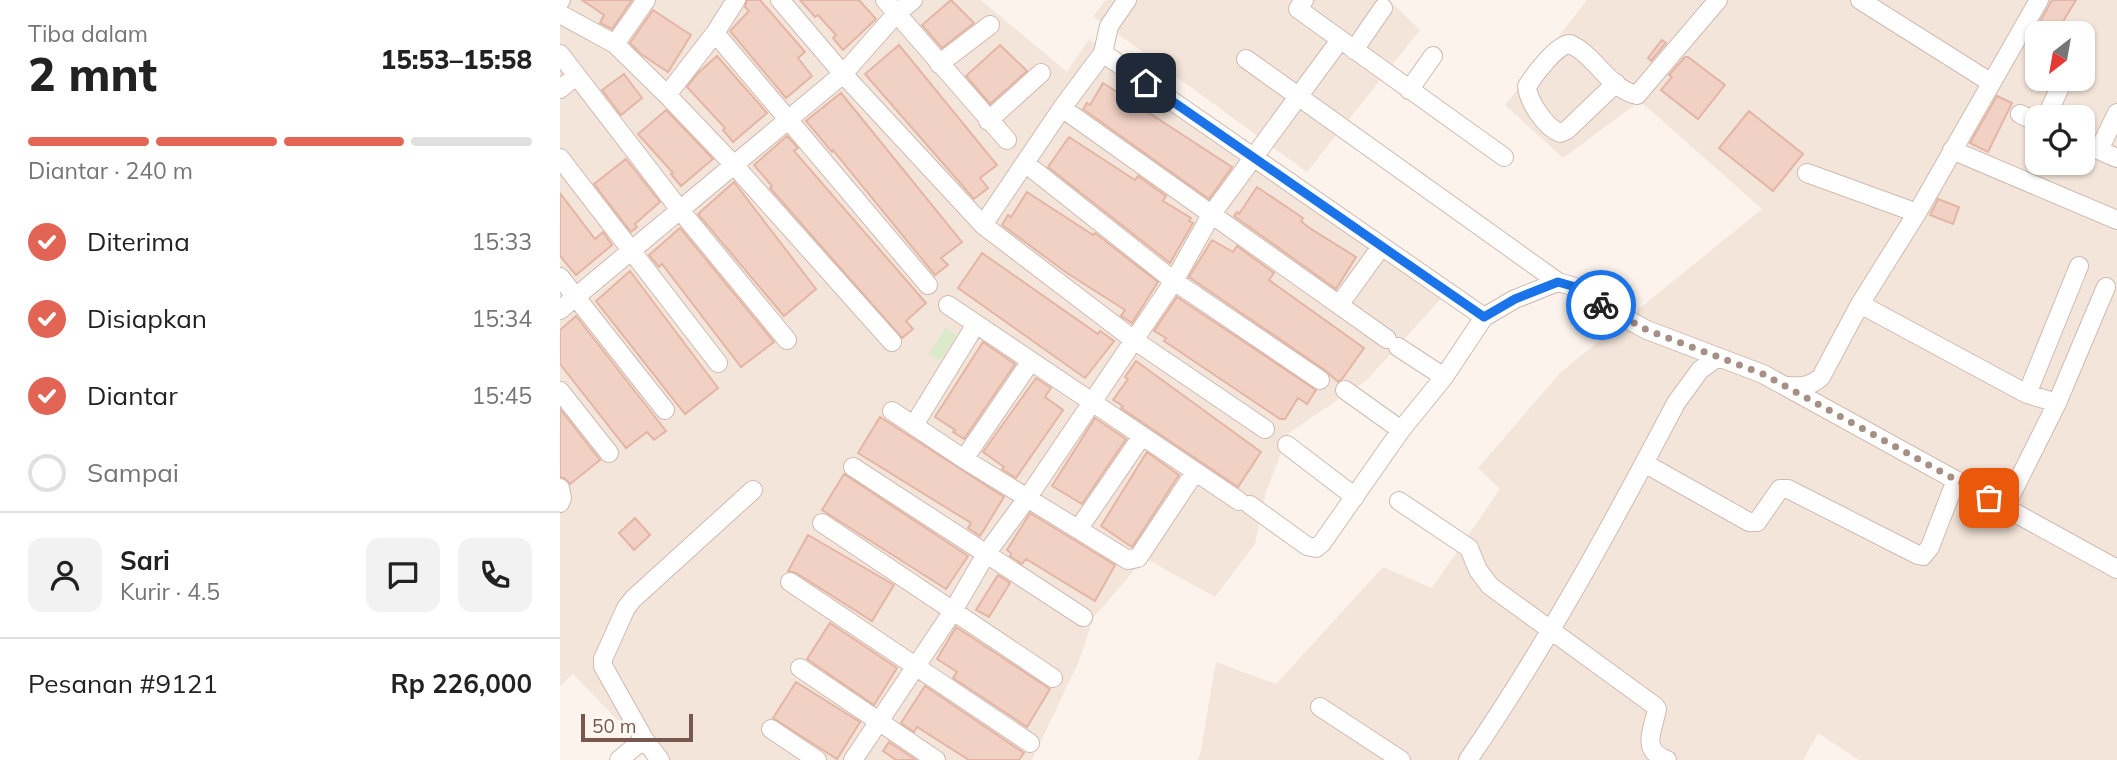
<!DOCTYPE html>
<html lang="id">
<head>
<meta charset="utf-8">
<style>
	body { margin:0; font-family:Mulish,sans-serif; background:#f2f2f2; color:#222; height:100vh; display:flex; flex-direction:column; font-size:26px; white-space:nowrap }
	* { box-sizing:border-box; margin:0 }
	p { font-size:23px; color:#767676 }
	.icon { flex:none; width:38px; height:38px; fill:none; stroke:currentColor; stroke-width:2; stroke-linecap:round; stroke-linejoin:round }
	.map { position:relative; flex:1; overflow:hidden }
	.sheet { display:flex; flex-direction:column; background:#fff; width:560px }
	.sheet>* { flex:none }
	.needle { width:46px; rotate:211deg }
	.tools { position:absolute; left:1465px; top:21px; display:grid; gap:14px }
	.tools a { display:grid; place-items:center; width:70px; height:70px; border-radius:14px; background:#fff; box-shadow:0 2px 5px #0004; font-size:35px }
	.scale { position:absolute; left:21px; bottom:18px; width:112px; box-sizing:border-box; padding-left:7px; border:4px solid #78584e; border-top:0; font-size:19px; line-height:24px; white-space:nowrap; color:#78584e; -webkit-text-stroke:5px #fff9f3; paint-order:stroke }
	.pin { position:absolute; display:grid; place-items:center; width:60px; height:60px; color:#fff; margin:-30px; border-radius:14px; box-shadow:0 4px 10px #0006 }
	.courier { position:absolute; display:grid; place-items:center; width:70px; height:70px; margin:-35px; border:5px solid #1a73e8; border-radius:50%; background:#fff; color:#222; box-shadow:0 2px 9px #0007 }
	.summary em { font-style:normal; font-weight:800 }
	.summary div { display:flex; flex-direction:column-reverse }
	.summary { display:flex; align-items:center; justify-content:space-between; height:119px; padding:0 28px }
	h1 { font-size:46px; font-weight:800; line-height:52px }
	.bar { display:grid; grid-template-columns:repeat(4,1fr); gap:10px 7px; align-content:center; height:84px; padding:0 28px }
	.bar i { height:9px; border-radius:5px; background:#e0e0e0 }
	.bar .active { background:#e26455 }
	.bar p { grid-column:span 4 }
	.line { display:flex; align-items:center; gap:18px; padding:0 28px; border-top:2px solid #e0e0e0 }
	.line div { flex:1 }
	.round { display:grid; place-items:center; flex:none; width:74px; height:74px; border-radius:14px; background:#f2f2f2 }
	ol { padding:0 28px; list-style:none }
	li { display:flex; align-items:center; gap:21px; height:77px }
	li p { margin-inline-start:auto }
	li .icon { padding:7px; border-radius:50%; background:#e26455; color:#fff; stroke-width:4 }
	li:last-child { color:#767676 }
	li i { width:38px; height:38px; border:4px solid #e0e0e0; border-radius:50% }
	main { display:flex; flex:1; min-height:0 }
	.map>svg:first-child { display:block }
</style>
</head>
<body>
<main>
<section class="sheet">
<div class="summary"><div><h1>2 mnt</h1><p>Tiba dalam</p></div><em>15:53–15:58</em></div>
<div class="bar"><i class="active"></i><i class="active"></i><i class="active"></i><i></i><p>Diantar · 240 m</p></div>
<ol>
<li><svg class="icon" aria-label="check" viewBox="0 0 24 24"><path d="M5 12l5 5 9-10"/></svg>Diterima<p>15:33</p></li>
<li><svg class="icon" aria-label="check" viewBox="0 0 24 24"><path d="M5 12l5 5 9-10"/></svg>Disiapkan<p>15:34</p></li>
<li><svg class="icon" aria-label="check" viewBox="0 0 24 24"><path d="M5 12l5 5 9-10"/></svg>Diantar<p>15:45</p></li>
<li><i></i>Sampai</li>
</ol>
<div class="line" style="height:126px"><a class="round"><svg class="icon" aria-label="person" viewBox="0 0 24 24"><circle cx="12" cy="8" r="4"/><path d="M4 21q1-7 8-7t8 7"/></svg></a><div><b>Sari</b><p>Kurir · 4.5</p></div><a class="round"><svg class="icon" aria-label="chat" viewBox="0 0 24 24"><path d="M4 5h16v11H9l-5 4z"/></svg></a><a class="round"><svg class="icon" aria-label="phone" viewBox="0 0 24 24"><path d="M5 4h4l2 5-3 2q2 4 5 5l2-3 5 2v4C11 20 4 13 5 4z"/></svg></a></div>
<div class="line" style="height:91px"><div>Pesanan #9121</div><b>Rp 226,000</b></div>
</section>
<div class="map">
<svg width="1557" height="760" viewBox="0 0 1557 760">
	<rect width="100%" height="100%" fill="#fcf4ec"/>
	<path fill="#f4e5da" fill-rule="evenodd" d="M0,0h421l86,72 22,-33 357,254 -79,87 -78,53 -23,59 -11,52 -40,53 -70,-39 -51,59 -15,44 -47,99h-376l-83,-86 -13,12z
		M546,0h283l31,30 -113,142 -214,-156z
		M1027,0h530v760h-258l-41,-27 -15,27h-606l3,-5 16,-93 60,22 107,-117 49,21 68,-99 -22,-21 83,-96 201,-163 -122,-108 -77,57 -58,-53zM1477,33h45v46h-45zM1477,117h45v46h-45z"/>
	<path fill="#dbebca" d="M385,328l11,7 -16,26 -11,-7z"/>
	<path fill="#f1d1c4" stroke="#e4b5a5" stroke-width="2" d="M22,0h50l-20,29 -12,-6 4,-8z
		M187,0h13l45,52 -7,6 14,18 -26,22 -56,-67 19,-20 -4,-4z
		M240,0h59l17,19 -33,31 -10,-12 3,-3 -18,-20 -3,2z
		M391,0l23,23 -32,25 -20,-23z
		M1492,0h24l-20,33h-9l-10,-6z
		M93,10l38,25 -23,37 -27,-18 -11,-11z
		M1102,40l4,3 -15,18 -3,-3z
		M339,45l98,120 -17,13 8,10 -14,11 -109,-125z
		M440,45l27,26 -37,33 -24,-28z
		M157,56l50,57 -34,29 -10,-12 2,-2 -38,-41 11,-14z
		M1125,57h3l37,28 -27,34 -37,-29 11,-13 -3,-2z
		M64,74l18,24 -21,17 -19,-25z
		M543,83l129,84 -23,32 -126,-90 4,-6 3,2z
		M281,93l121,149 -21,16 7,7 -13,10 -102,-125 -1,2 -26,-31z
		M1437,96l15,7 -24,49 -18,-9z
		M106,110l47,49 -32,27 -10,-12 2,-1 -35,-39z
		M1189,111l54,43 -30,37 -54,-43z
		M227,136l11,12 -4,3 132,152 -20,18 7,8 -11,9 -132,-150 2,-2 -18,-21z
		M509,137l66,43 3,-4 28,20 -3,5 28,17 -2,3 4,2 -23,40 -122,-96z
		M66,159l34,43 -25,22 2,3 -6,5 -37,-48z
		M174,182l82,107 -32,27 -86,-102z
		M697,187l46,31 -2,3 7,6 48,30 -20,32 -102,-73 3,-4 2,2z
		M467,192l66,43 2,-2 63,49 -26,41 -11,-7 4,-6 -58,-37 -65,-48 6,-10 3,2z
		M0,193l35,46 8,-7 9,13 -36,30 -16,-19z
		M1378,199l21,8 -6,17 -23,-9z
		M120,228l94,114 -33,25 -79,-103 -3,3 -10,-12z
		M652,240l21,12 4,-6 37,27 -5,7 95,68 -22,31 -4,3 -12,-11 -137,-94z
		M422,253l116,81 2,-3 14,10 -29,37 -127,-90z
		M70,271l88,117 -33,26 -89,-113z
		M617,297l139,93 -9,14 -9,-6 -13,21h-5l-116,-78 2,-3 -12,-7z
		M16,316l90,115 -12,9 -7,-8 -21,16 -66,-84v-34z
		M423,342l32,22 -51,75 -11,-7 2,-2 -20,-13z
		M576,361l125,91 -23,35 -117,-79 2,-2 -10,-6 15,-21 -3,-2z
		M476,378l15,10 -6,9 18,13 -47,68 -14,-9 2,-2 -21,-15z
		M0,409l40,51 -30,24 -6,-6 -4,-1z
		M320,417l124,80 -24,39 -12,-8 3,-5 -113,-70z
		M535,418l31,21 -44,65 -30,-18z
		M587,452l32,23 -47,72 -31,-21z
		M284,474l124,82 -22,33 -124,-79z
		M470,513l85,52 -20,36 -69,-42 -4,5 -12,-8 1,-3 -4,-3z
		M75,518l15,17 -16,15 -15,-17z
		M248,535l86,50 -22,36 -76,-48 -8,-2z
		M438,575l12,8 -21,34 -13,-7z
		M270,623l67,45 -23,37 -67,-46z
		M396,627l94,62 -23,38 -74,-49 4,-6 -20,-13z
		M236,682l64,40 -23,37 -64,-41z
		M365,686l99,67 -5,7h-50l-52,-33 -3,5 -13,-9z
		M329,742l27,18h-20l-13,-9z"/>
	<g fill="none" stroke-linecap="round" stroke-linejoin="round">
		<g stroke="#cfbab0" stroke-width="20">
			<path id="minor" d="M220,0l63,74 140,151 151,115 131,89
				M325,0l122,140
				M744,0l-6,9 206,148
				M1300,0l130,82
				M0,1l1,-1
				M0,14l55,30 52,51 67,70 158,177
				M155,33l213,252
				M55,44l31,-44
				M794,50l29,-42
				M543,53l381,264
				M0,54l120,156 107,130
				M686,59l312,223 21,6 25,19 43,23 71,27
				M379,64l51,-39
				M1056,83l-49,47 -7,3c-15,-6 -32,-32 -33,-47 8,-12 30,-42 43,-42 25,11 39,45 67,51l81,-95
				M0,89l16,-13
				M849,90l24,-34
				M107,95l48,-62 21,-33
				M502,108l325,231
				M1460,114l17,8
				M1486,117l18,-38
				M428,121l53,-48
				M1522,143l35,15
				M1392,150l165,70
				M1539,150l18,-37
				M0,158l158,205
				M465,163l149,118 146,99
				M1247,173l110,40
				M423,225l79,-117 41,-55 6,-27 18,-26
				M0,277l105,133
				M1300,304l167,90 30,9
				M388,305l291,196
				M779,305l42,-58
				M0,310l283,-236 53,-60 17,-14
				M838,347l46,30
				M1227,386c14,1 23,1 34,-9l39,-73 57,-91 122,-213
				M785,390l56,40
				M0,391l49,62
				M1467,394l52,-128
				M332,411l72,48 164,101 10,-2 57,-86
				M354,425l62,-101
				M727,445l68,52
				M404,459l67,-98
				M1084,463l105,59h8l23,-33h8l130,66 5,1 7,-9 26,-67
				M293,467l230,150
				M0,488l2,10 -2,5
				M839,501l70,47 9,22 12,16 165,120 2,3c-4,22 -17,41 10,51
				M690,505l57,41 9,2 6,-5 79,-113 43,-53 40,-60 31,-18 43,-17
				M1445,507l52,-104 49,-116
				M262,523l231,155
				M519,528l63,-92
				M230,582l240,161
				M240,668l136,92
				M760,707l81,53
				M211,729l46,31
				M59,760l25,-21
				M100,760l-16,-21 -41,-73v-7l23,-51 7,-9 120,-109
				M293,760l100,-149 33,-57 42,-57 146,-216 37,-66 129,-175
				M908,760c78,-114 144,-235 208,-357l24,-33 18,-13 45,17 354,195"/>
		</g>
		<use href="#minor" stroke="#fff" stroke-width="18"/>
	</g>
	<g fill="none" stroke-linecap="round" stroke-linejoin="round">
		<path stroke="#a68f85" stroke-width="7" stroke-dasharray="0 12.6" d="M1041,305l46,25 116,44 226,124"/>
		<path stroke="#1a73e8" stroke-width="9" d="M586,83l338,234 31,-18 43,-17 21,6 22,17"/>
	</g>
</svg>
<div class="tools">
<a><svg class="needle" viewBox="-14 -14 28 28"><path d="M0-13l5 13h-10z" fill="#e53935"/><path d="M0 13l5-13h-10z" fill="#767676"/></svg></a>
<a><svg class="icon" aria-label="locate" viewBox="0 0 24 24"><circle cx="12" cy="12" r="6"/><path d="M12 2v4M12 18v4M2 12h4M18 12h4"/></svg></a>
</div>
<div class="scale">50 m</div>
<div class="pin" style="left:1429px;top:498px;background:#ea580c"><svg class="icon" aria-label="bag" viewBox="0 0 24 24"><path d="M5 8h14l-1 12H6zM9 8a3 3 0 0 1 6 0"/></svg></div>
<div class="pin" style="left:586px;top:83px;background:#1f2937"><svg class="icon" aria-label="home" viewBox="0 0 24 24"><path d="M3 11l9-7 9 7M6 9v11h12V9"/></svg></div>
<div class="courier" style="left:1041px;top:305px"><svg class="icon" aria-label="bike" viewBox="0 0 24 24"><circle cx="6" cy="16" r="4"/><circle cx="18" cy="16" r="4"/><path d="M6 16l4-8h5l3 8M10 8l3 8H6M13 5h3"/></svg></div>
</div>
</main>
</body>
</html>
